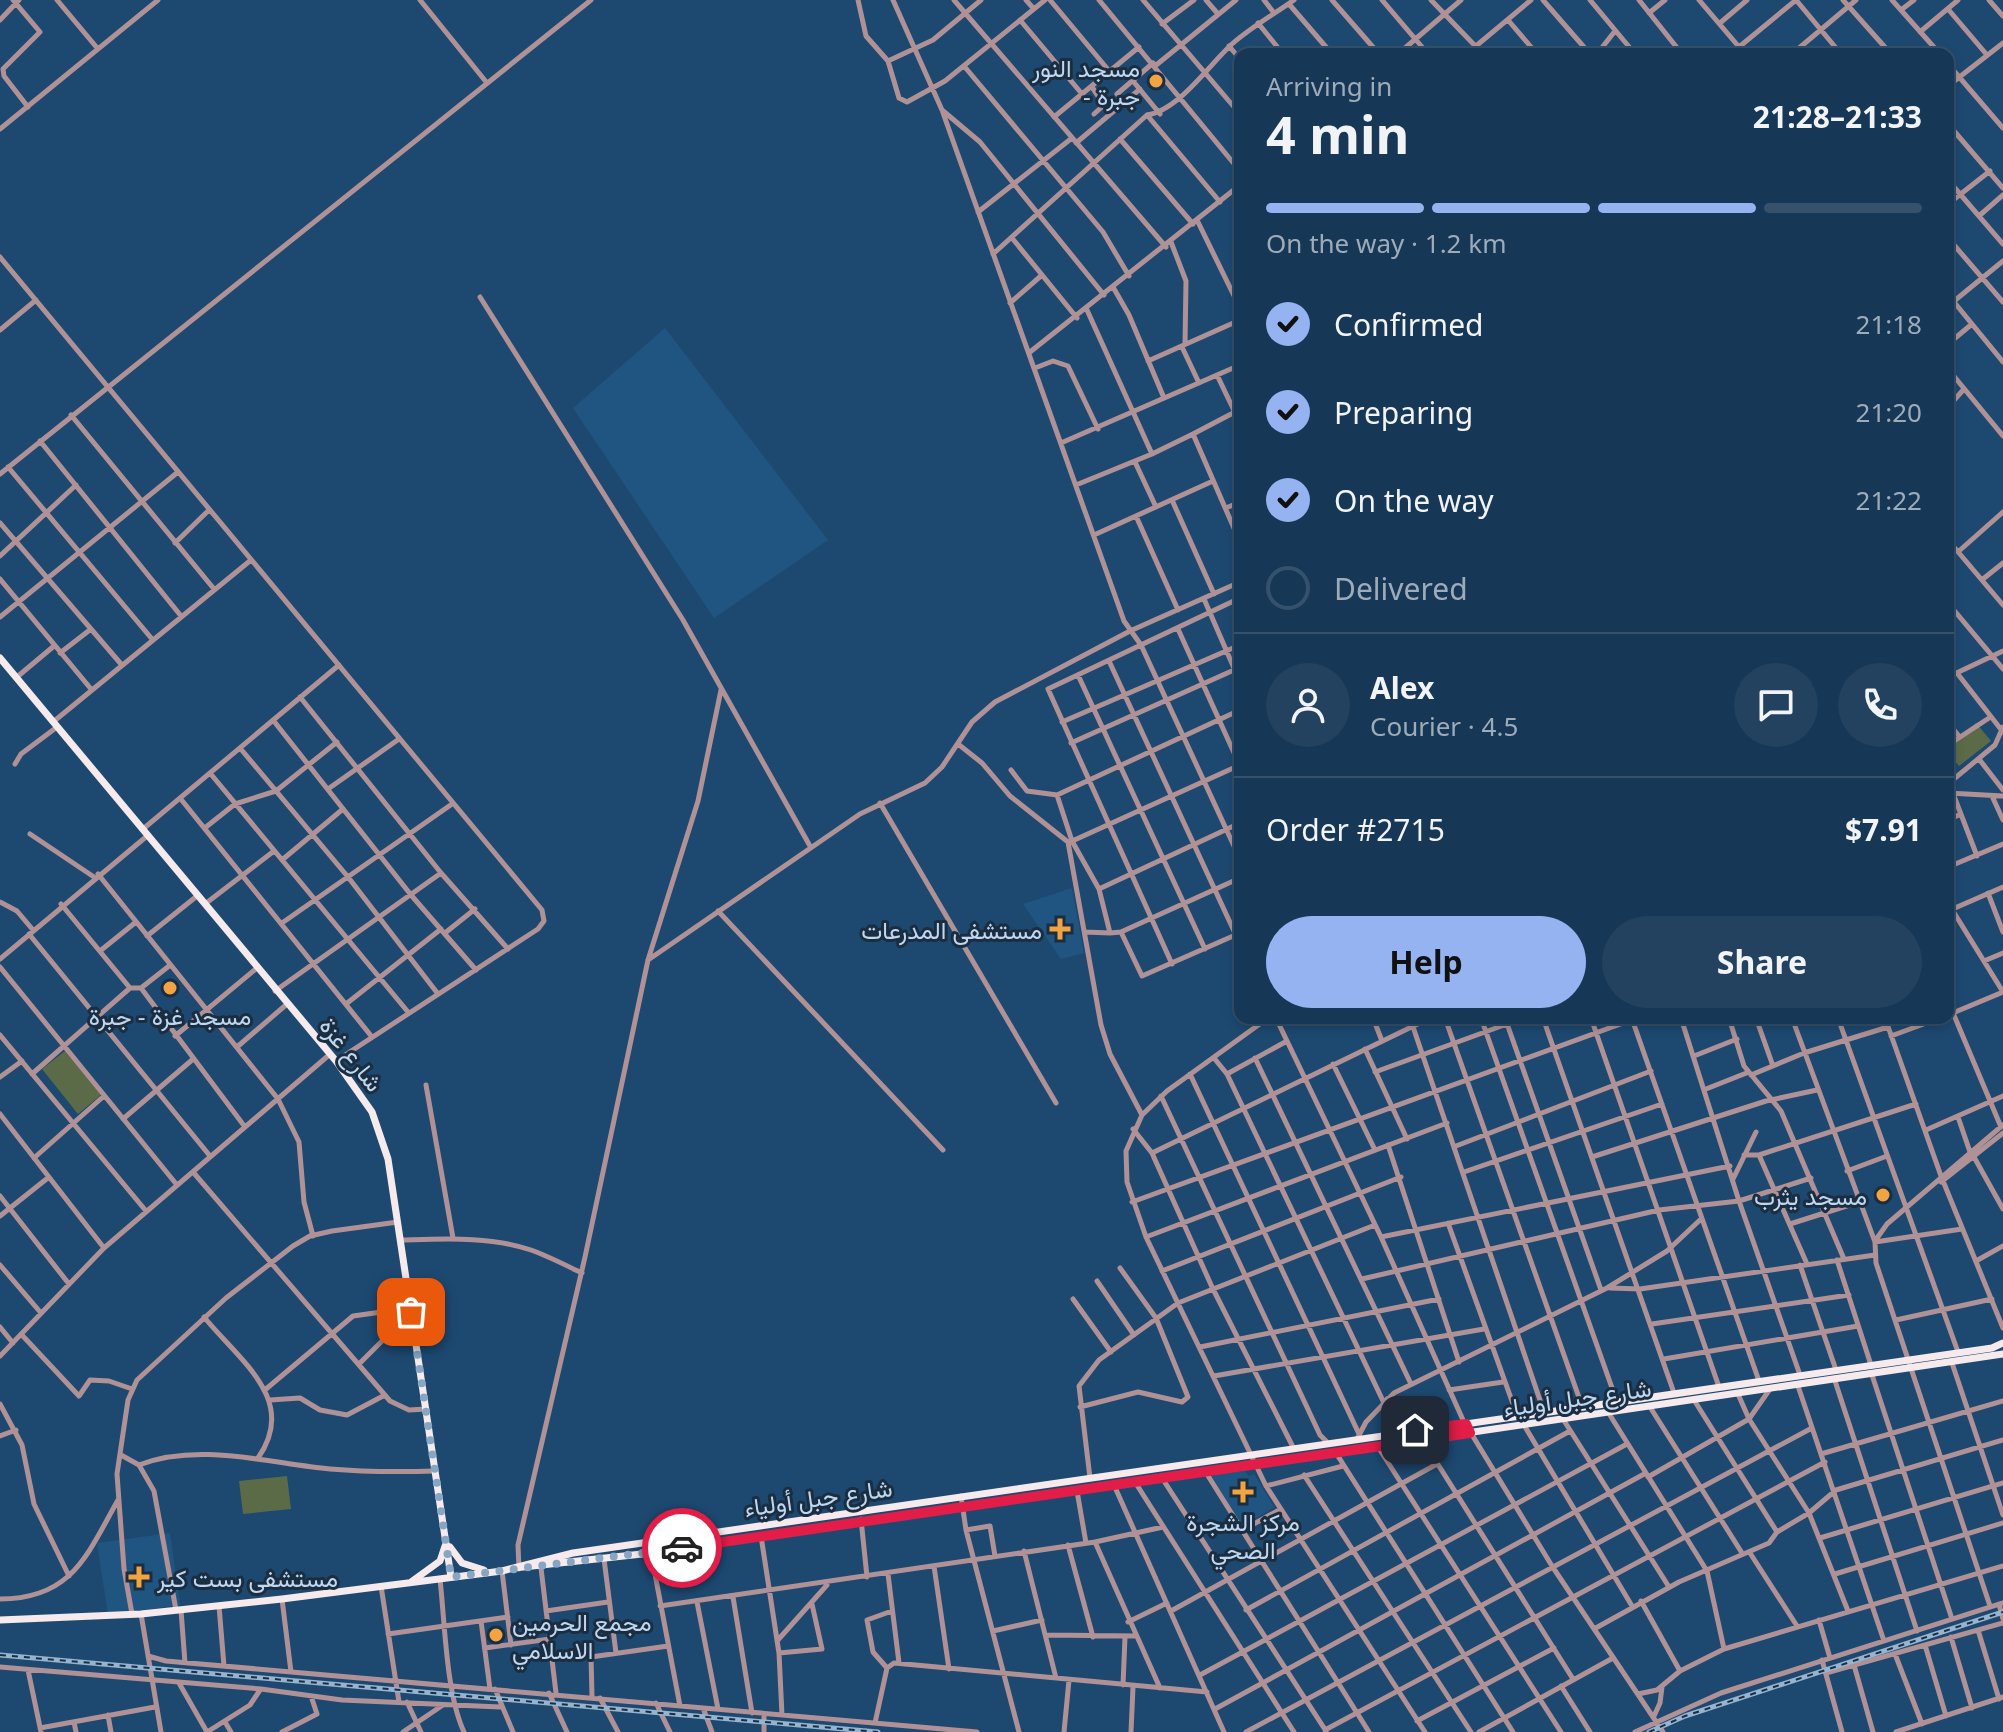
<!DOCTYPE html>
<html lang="en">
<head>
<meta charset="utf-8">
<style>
	body { margin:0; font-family:"Noto Sans",Vazirmatn,sans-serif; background:#23425f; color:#f1f3f6; height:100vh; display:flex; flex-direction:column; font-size:30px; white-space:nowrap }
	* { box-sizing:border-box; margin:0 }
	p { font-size:26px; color:#9eacb9 }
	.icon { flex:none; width:44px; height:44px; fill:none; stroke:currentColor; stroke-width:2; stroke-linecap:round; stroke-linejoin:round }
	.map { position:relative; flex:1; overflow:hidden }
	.sheet { position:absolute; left:1234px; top:48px; width:720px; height:976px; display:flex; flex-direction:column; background:#163755; border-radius:16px; box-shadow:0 4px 12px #0003,0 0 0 2px #35516c }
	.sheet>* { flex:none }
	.pin { position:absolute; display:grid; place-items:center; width:68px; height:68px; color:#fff; margin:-34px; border-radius:16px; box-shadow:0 4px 12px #0006 }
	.courier { position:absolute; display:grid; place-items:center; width:80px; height:80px; margin:-40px; border:6px solid #e11d48; border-radius:50%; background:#fff; color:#222; box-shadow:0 2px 10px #0007 }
	.summary em { font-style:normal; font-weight:700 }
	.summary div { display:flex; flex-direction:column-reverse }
	.summary { display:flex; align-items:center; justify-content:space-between; height:136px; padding:0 32px }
	h1 { font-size:52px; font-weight:700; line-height:60px }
	.bar { display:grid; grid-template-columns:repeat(4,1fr); gap:12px 8px; align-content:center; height:96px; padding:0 32px }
	.bar i { height:10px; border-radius:6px; background:#35516c }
	.bar .current { background:#95b2f1 }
	.bar p { grid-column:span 4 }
	.line { display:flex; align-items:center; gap:20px; padding:0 32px; border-top:2px solid #35516c }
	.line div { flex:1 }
	.round { display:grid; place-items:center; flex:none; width:84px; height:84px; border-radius:42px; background:#23425f }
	ol { padding:0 32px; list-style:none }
	li { display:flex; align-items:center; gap:24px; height:88px }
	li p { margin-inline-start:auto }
	li .icon { padding:8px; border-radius:50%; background:#95b2f1; color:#111; stroke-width:4 }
	li:last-child { color:#9eacb9 }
	li i { width:44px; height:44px; border:4px solid #35516c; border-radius:50% }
	.action { display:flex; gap:16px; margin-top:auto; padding:16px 32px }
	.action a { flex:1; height:92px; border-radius:48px; background:#95b2f1; color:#111; font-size:32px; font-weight:700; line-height:92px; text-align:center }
	.action a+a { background:#23425f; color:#f1f3f6 }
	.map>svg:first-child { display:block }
</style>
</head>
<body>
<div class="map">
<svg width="2003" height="1732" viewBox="0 0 2003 1732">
	<rect width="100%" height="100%" fill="#1d4971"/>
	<path fill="#205481" d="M665,328l163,212 -114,78 -141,-210z
		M1072,888l12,65 -23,6 -38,-55z
		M1245,1471l4,5 5,-2 20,33 -32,20 -31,-52z
		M170,1533l10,72 -72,10 -11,-72z"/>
	<path fill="#5b6b48" d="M1976,723l15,18 -32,25 -11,-13v-7z
		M65,1051l36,44 -23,19 -36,-45z
		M287,1476l4,33 -48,5 -4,-33z"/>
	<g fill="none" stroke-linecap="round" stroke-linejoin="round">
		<path stroke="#b09296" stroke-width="5" d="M13,0l27,32 -37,37 1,7 24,31
			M57,0l41,49
			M420,0l67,83
			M858,0l8,36 22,25
			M893,0l49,110 182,511 17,24 99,214
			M954,0l212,247
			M981,0l-48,40 -45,21 11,37 8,4 38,-21 100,-81
			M1026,0l8,9
			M1050,0l60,72
			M1099,0l141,171
			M1143,0l97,114
			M1206,0l12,14
			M1264,0l10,13
			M1332,0l47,54
			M1382,0l46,54
			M1431,0l52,54
			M1543,0l47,54
			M1590,0l45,54
			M1639,0l43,54
			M1699,0l46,54
			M1796,0l45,54
			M1843,0l48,54
			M1892,0l48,54
			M1989,0l14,16
			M1289,4l43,50
			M1948,9l39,46
			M1901,10l13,-10
			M1649,13l16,-13
			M0,20l19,-20
			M1020,20l62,74
			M1508,20l29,34
			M1258,23l25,31
			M1720,23l27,-23
			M1162,24l32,-24
			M1920,32l38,-32
			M1229,46l11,13
			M1476,46l55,-46
			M1739,47l57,-47
			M1398,54l63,-54
			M1597,54l18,-23
			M1669,54v-1
			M1792,54l64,-54
			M1948,64l55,64
			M964,66l139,166 26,44
			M1155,66l81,-66
			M1133,81l27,33
			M1948,86l55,-43
			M1092,87l12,18 -10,9
			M1124,102l-7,-8 36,-31
			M942,110l38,32 124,153
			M1147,115l73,87
			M1054,117l85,-70
			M1948,124l55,64
			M0,129l158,-129
			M1120,139l73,85
			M1076,143l64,-54
			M1948,180l55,64
			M1948,204l42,-33
			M978,212l94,-74
			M1979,216l24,-21
			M1197,220l43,88
			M1012,238l65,80
			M1948,238l55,64
			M1171,242l15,39 -1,63
			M993,254l154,-139c31,-4 62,-50 85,-71 19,-17 41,-29 62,-44
			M0,257l542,653 2,11 -6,8 -202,132
			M1113,287l16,28 35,83
			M480,297l203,323 127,226
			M1954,302l49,60
			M1010,303l32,-28
			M1948,306l55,-45
			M0,330l36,-30
			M1948,344l24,-20
			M1182,347l17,36
			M1030,352l210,-167
			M1148,361l92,-41
			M1035,368l18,-7 15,5 30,63
			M1948,369l55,67
			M1217,375l23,48
			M1948,407l16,-18
			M1235,412l-42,22 47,108
			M71,415l143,174
			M40,441l141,175
			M1061,443l179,-78
			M1152,454l41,-20
			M1135,462l21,45
			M8,467l144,172
			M0,474l591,-474
			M1076,485l76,-31 -65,-144
			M1172,500l42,94
			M1226,508l14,-6
			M1136,516l42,94
			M0,523l121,141
			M1094,535l119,-54
			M1948,540l55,65
			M175,543l34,-33
			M1959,551l44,-39
			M0,556l76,-71
			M0,579l91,110
			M1983,579l20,-16
			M1204,599l36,83
			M1948,603l55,66
			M0,617l178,-145
			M1178,629l62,137
			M60,653l31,-24
			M1109,661l131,283
			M1957,673l46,59
			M1078,675l127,274
			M17,677l37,-31
			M1948,677l55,-26
			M300,697l141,176 67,76
			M273,720l138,175 65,75
			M53,722l198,-162
			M1062,722l178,-77
			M1948,723l11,13
			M1071,743l163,-73
			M958,744l24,19 28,33 58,46 33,183 9,29 32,61
			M1948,745l41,-27
			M240,748l108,129 90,117
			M1979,759l24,31
			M15,764l6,-10 36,-27
			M1011,770l16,21 30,4 15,46 27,48 11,44 11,-1 21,44 98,-43
			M210,773l198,239
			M1949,783l46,-38 8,-18
			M1949,783l28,73
			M328,789l71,-50
			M1948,793l55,3
			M1057,795l183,-85
			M1992,796l11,24
			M180,798l192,239
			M880,803l176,300
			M1948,820l13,-6
			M206,827l29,-23 41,-13 61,-49
			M143,829l196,-164
			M30,834l64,43
			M1070,842l170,-77
			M282,860l61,-51
			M1948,867l55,-23
			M98,874l180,225 21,43 5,60 9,34
			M1099,889l141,-66
			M1988,893l15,39
			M0,902l17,9 16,19
			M1948,903l55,89
			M61,904l69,84h11l104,139
			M205,904l69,-53
			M718,911l225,239
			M1948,911l55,-24
			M282,923l170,-119
			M1085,932l25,1
			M1121,932l119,-54
			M445,933l30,-24
			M29,934l181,222
			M147,936l50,-40
			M100,951l36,-29
			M0,959l147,-123
			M648,960l212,-146 65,-31 17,-16 30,-45 23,-20 135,-71 110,-49
			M1984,961l19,-8
			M1172,964l-124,-275 192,-91
			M0,967l177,218
			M141,988l28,-22
			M275,991l166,-118
			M1948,1001l53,126
			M346,1004l95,-75
			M1948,1015l55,-23
			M1268,1018l-101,73 -25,24 -16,36 1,31 19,55 120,249 159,246
			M1276,1018l105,219 82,183 89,146 111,166
			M1373,1018l9,23
			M1410,1018l134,394
			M1445,1018l137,388
			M1481,1018l136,384
			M1505,1018l96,272
			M1543,1018l131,375
			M1591,1018l128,369
			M1681,1018l58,183 61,174
			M1729,1018l15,48 37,45 63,148
			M1756,1018l17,48
			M1792,1018l83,224 1,21 114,343
			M1838,1018l120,334
			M1885,1018l56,158 62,152
			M1632,1019l127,362
			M0,1035l146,176
			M175,1036l82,-68
			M1891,1036l49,-18
			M237,1047l50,-43
			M1365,1049l42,90
			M1694,1056l43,-17
			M1214,1058l13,16 60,-33
			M1255,1058l156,326
			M1333,1064l42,86
			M1375,1072l132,-48
			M32,1074l98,-86
			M1190,1074l169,360
			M1227,1074l157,329
			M1751,1075l53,-22 84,-26
			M0,1077l22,-16
			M426,1085l27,153
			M1706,1089l43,-17
			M1161,1096l159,339 8,8
			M0,1114l104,134
			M1958,1117l12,35
			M123,1119l69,-59
			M1133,1129l19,24 60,134 82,162
			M1926,1130l77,-34
			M1388,1145l71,217
			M1456,1146l195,-75
			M1152,1153l278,-135
			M1744,1155h15l157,-51
			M1759,1155l48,109
			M1592,1157l174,-56 51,-11
			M1974,1157l29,52
			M34,1158l70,-62
			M1847,1171l40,-15
			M193,1172l197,229 19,9 18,-1
			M1464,1172l198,-68
			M1733,1179l23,-47
			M1941,1182l62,-49
			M0,1196l69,88
			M1132,1202l505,-184
			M0,1216l49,-39
			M1448,1223l69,192
			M1790,1224l69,-22
			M1146,1237l301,-114
			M1381,1237l349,-71
			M401,1240c42,-1 89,-4 130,10 17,6 34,15 51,23
			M1875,1241l12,-17 116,-99
			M1875,1242l87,-13
			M1837,1260l34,105
			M1976,1261l27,-15
			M0,1265l41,48
			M1800,1265l36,105
			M1162,1271l239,-94
			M1362,1279l297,-69 80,-9 72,-23
			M1097,1281l37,54
			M1610,1288l30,1 235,-34
			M1073,1299l38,53
			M204,1317c35,43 95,83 54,141
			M1896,1320l96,-21
			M1652,1324l197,-29
			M0,1327l13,16
			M21,1334l58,62 11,-16 19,1 23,8
			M1200,1347l239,-48
			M0,1356l104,-108 225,-193
			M1664,1359l194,-33
			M1952,1363l51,152
			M359,1364l52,-52
			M1872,1375l80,244
			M1214,1376l270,-47
			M1835,1381l82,250
			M1798,1386l86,255
			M266,1389l87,-73 57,-8
			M1449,1390l54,-8
			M1738,1394l11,25 60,94 39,98
			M1387,1399l16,13 12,18
			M270,1400l30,-2 20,12 27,5 38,-20
			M1694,1400l83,132
			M0,1404l22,41 12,59 35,72
			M1080,1407l58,-15 44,10 6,-5 -32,-79 -36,-50
			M1650,1407l92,146
			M1608,1412l99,159 17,78
			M1563,1419l106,168
			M1524,1425l108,181
			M0,1436l16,-6
			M1357,1439l9,-17 28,-29 213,-105 60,-37 34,-32
			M1422,1439l151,240
			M1378,1447l183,285
			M1336,1453l177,279
			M1821,1454l182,-53
			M121,1455l18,10 15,26 22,119
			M139,1465c59,-23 129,-2 191,4 35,3 70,3 105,2
			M1205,1471l164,261
			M1304,1475l167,257
			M1648,1477l101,-58 21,-30
			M1090,1478l-11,-92 20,-26 79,-57 197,-78
			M1162,1478l164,253
			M1135,1482l159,250
			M1114,1485l110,247
			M1266,1486l77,-20
			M1077,1491l9,52
			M961,1496l5,34 53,202
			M861,1519l6,58
			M966,1530l24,-4 5,30
			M1241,1531l40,-22
			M761,1536l18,117 3,62
			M1820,1538l183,-55
			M1095,1542l65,146
			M1068,1545l25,92
			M1024,1551l32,127
			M651,1553l29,153
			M1750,1553l47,73
			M604,1559l12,94
			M934,1566l15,103
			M541,1568l15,125
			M519,1569l-1,-24 67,-288 63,-297 50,-159 23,-111
			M502,1571l9,74
			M888,1574l11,89
			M1835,1574l168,-51
			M440,1579c5,45 6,114 24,153
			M381,1586l18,116
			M733,1597l19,116
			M0,1599c72,0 87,-44 118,-99
			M282,1599l9,73
			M1641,1601l39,70
			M697,1602l21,107
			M1999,1604l4,15
			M219,1606l5,60
			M660,1606l435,-64 68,-15
			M181,1610l4,53
			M1246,1610l324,-179
			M546,1611l62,-9
			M1171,1611l266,-147
			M132,1614l-8,-45 -7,-95 11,-74 9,-20 89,-82 67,-52 17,-10 22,-5 66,-9
			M141,1614l20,118
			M1819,1620l11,38
			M481,1621l9,68
			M1128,1622l39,-19
			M1594,1629l85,-47 90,-39 8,-11 32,-19 27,-23 167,-50
			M1978,1630l21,69
			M993,1631l49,-11
			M388,1634l120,-17
			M1047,1635l89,1
			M1951,1637l21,71
			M777,1641l50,-56
			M1925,1645l21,71
			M485,1648l65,-9
			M779,1653l43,-4 -10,-45
			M1895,1654l27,70
			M148,1656l18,5 811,71
			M1822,1660l20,72
			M1854,1665l19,67
			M0,1667l261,22 81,11 158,7
			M887,1668l-14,-16 -6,-32 25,-9
			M28,1670l13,62
			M1826,1673l177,-50
			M1200,1675l427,-231
			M179,1683l28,49
			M1123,1685l2,-48
			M1561,1686l29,46
			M495,1689l18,43
			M549,1693l18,39
			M1638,1694l19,-4 23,-19 44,-22 279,-83
			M592,1696l-1,-39 77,-11
			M600,1698l18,34
			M407,1702l14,30
			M656,1703l14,29
			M703,1708l9,24
			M1215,1709l431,-236
			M108,1715l3,17
			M1654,1716l6,-13 2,-16
			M1417,1721l137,-73
			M74,1722l2,10
			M225,1722l6,10
			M875,1723l12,-55 7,-5 313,29
			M40,1728l115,-21
			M1325,1730l500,-268
			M207,1732l43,-27 10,-15
			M282,1732l35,-18 -6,-18
			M403,1732l40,-27
			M764,1732v-18
			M1064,1732l5,-52
			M1131,1732l2,-45
			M1246,1732l566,-304
			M1479,1732l134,-74
			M1635,1732l86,-39 282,-90
			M1896,1732l107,-35"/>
		<path stroke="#f7eaec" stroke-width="7" d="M0,658l336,403 36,51 16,47 63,418
			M450,1547l12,16 22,7
			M514,1568l137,-15 1352,-199
			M411,1582l29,-21 5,-15
			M0,1620l141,-6 141,-15 220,-28 71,-18 1419,-205 11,-5"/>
		<g stroke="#96b4cf" stroke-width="5">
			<path id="rail" d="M0,1655l878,77
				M1649,1732l36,-16 318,-104"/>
		</g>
		<use href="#rail" stroke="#1b2e41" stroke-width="2" stroke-dasharray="6" stroke-linecap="butt"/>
	</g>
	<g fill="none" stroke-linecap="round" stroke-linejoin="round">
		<path stroke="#87a6c3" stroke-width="8" stroke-dasharray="0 14.4" d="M411,1312l40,265 231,-29"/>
		<path stroke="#e11d48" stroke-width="10" d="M682,1548l788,-115 -4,-9 -51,6"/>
	</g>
	<g fill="#f3a442" stroke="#1b2e41" stroke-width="3">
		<circle cx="1156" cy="81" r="8"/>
		<path d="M1056 917h8v8h8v8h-8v8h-8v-8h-8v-8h8z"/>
		<circle cx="170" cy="988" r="8"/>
		<circle cx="1883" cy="1195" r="8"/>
		<path d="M1239 1480h8v8h8v8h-8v8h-8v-8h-8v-8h8z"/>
		<path d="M135 1565h8v8h8v8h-8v8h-8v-8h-8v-8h8z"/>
		<circle cx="496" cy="1635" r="8"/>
	</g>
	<g text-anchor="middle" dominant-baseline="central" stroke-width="6" stroke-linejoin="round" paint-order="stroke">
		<g font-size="24" fill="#c0d8ef" stroke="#1b2e41" text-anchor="end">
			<text x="1140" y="67">مسجد النور<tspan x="1140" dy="28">- جبرة</tspan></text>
			<text x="1042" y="929">مستشفى المدرعات</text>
			<text x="170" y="1015" text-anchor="middle">مسجد غزة - جبرة</text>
			<text x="1867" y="1195">مسجد يثرب</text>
			<text x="1243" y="1521" text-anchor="middle">مركز الشجرة<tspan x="1243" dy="28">الصحي</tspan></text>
			<text x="157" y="1577" text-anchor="start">مستشفى بست كير</text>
			<text x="512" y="1621" text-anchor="start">مجمع الحرمين<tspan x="512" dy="28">الاسلامي</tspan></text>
		</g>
		<g font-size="24" fill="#c0d8ef" stroke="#1b2e41">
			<text transform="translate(352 1054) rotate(52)">شارع غزة</text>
			<text transform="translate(1577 1397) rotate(-8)">شارع جبل أولياء</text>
			<text transform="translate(818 1497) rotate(-8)">شارع جبل أولياء</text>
		</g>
	</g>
</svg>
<div class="pin" style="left:411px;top:1312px;background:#ea580c"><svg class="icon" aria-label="bag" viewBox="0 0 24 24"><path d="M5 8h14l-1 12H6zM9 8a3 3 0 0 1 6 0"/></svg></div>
<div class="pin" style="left:1415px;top:1430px;background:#1f2937"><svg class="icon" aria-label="home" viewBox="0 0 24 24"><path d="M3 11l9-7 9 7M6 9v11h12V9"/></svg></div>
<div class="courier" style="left:682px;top:1548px"><svg class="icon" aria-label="car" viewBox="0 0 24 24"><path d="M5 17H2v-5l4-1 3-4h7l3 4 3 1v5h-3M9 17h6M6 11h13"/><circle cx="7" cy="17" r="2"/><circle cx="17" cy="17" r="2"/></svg></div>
<section class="sheet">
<div class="summary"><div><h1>4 min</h1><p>Arriving in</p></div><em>21:28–21:33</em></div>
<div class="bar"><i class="current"></i><i class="current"></i><i class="current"></i><i></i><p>On the way · 1.2 km</p></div>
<ol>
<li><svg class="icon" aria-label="check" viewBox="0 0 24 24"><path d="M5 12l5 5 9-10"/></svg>Confirmed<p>21:18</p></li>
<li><svg class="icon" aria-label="check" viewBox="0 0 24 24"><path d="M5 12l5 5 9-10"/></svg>Preparing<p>21:20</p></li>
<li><svg class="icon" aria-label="check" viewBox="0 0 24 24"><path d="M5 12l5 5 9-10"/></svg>On the way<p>21:22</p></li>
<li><i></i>Delivered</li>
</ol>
<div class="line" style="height:144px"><a class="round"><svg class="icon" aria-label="person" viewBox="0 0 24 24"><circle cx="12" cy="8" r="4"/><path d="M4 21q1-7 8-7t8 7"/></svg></a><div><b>Alex</b><p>Courier · 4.5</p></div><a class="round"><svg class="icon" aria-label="chat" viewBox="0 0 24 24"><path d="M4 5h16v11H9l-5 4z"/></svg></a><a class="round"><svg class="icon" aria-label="phone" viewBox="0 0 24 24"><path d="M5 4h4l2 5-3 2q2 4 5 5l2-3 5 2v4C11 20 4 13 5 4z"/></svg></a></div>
<div class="line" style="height:104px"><div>Order #2715</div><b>$7.91</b></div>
<div class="action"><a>Help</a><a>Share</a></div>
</section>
</div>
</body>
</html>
